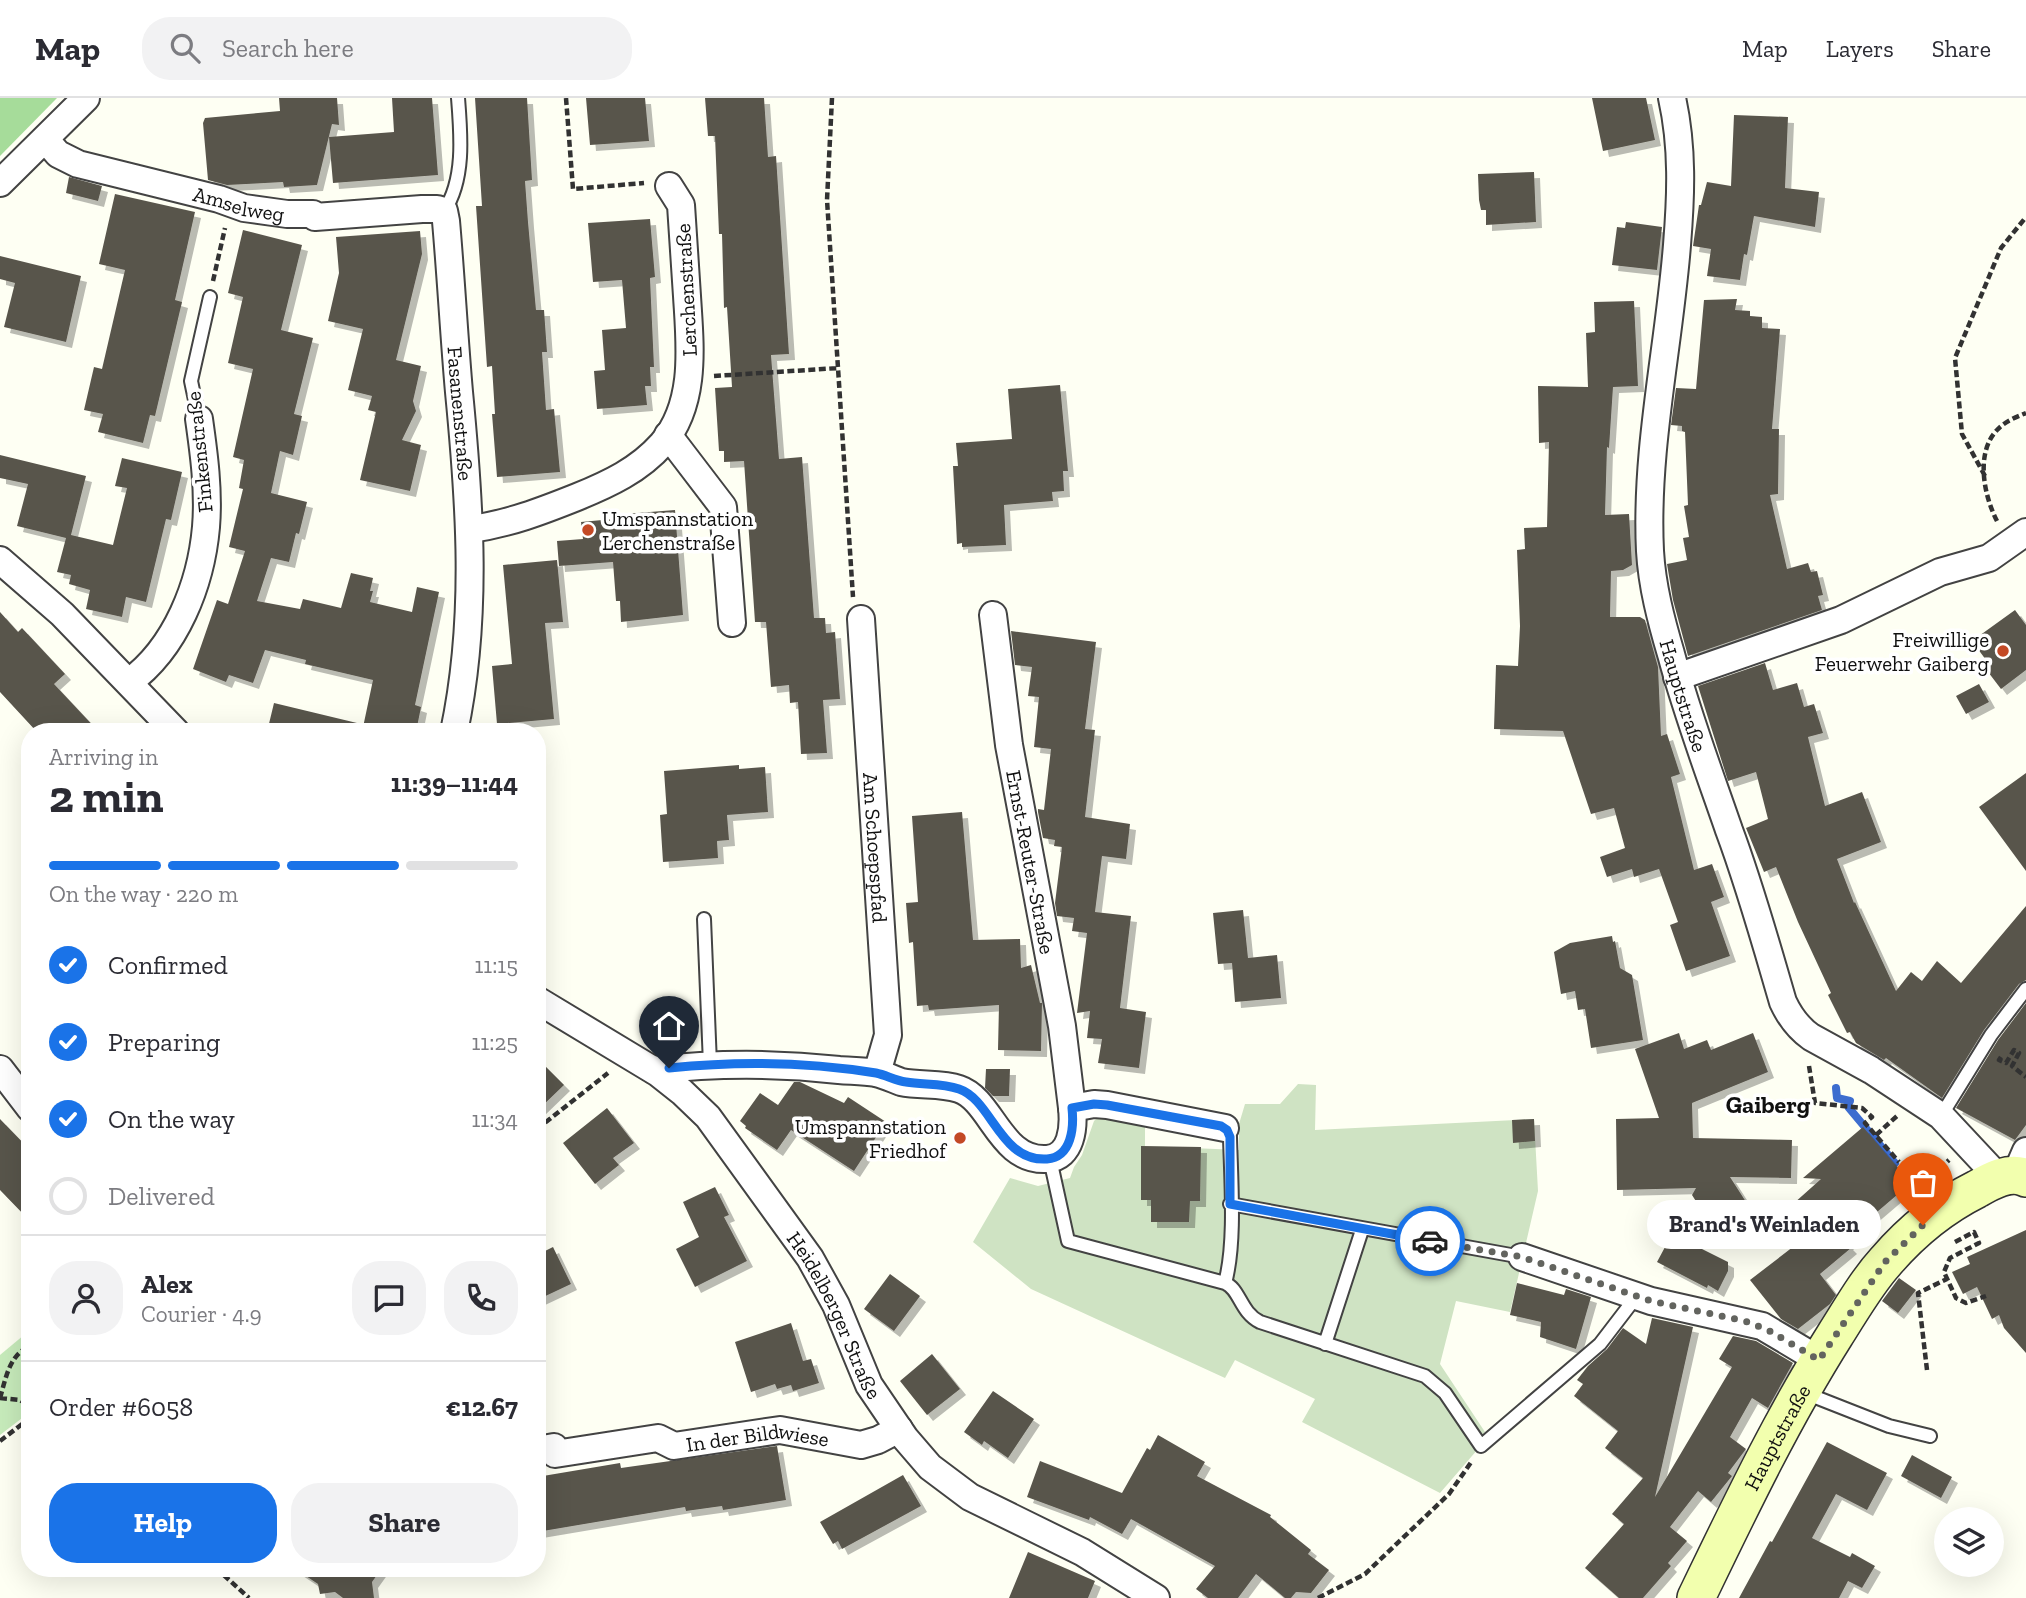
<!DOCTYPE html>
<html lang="en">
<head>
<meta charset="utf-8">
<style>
	body { margin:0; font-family:"Zilla Slab",serif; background:#f2f2f3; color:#2b2b33; height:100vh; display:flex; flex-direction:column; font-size:26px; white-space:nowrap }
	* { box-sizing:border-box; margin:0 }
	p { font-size:23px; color:#7c7c81 }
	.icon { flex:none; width:38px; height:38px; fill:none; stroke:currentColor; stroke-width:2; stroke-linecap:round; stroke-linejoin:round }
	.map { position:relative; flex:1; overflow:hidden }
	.drawer { position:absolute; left:21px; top:625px; width:525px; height:854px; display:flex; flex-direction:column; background:#fff; border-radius:28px; box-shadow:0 7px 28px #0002 }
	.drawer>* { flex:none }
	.tools { position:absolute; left:1934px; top:1409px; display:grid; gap:14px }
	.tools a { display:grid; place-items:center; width:70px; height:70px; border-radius:50%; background:#fff; box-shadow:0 7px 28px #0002; font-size:35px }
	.pin { position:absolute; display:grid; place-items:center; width:60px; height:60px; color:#fff; margin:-72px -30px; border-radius:50% 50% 50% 0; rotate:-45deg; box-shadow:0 0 7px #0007 }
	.pin .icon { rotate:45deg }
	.courier { position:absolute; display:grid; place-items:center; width:70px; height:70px; margin:-35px; border:5px solid #1a73e8; border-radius:50%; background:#fff; color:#222; box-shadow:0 2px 9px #0007 }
	.bubble { position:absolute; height:49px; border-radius:24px; background:#fff; box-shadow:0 7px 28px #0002; font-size:23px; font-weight:700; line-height:49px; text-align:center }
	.head em { font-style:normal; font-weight:700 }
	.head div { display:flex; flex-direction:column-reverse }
	.head { display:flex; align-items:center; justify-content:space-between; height:119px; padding:0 28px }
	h1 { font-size:46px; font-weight:700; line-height:52px }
	.bar { display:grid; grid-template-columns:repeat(4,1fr); gap:10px 7px; align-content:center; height:84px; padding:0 28px }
	.bar i { height:9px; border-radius:5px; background:#e1e1e2 }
	.bar .current { background:#1a73e8 }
	.bar p { grid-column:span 4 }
	.line { display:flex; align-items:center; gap:18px; padding:0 28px; border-top:2px solid #e1e1e2 }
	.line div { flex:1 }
	.round { display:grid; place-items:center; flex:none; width:74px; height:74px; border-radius:28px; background:#f2f2f3 }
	ol { padding:0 28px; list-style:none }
	li { display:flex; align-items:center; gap:21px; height:77px }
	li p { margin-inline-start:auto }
	li .icon { padding:7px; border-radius:50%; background:#1a73e8; color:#fff; stroke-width:4 }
	li:last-child { color:#7c7c81 }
	li i { width:38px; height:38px; border:4px solid #e1e1e2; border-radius:50% }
	.primary-button { display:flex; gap:14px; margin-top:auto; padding:14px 28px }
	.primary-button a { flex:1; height:80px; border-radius:28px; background:#1a73e8; color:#fff; font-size:28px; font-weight:700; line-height:80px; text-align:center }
	.primary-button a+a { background:#f2f2f3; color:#2b2b33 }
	header { display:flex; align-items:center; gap:42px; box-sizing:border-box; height:98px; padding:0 35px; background:#fff; border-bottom:2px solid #e1e1e2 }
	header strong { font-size:33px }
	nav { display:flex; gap:38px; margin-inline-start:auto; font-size:24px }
	.search { width:490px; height:63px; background:#f2f2f3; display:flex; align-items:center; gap:18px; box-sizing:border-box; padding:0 24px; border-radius:28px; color:#7c7c81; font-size:26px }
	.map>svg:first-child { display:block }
</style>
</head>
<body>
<header>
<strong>Map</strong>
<div class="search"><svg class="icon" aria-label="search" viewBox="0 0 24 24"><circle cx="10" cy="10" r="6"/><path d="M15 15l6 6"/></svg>Search here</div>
<nav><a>Map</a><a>Layers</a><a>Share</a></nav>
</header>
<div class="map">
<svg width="2026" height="1500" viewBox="0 0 2026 1500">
	<defs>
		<filter id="shadow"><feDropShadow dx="6" dy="6" stdDeviation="0" flood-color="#0004"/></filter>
	</defs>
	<rect width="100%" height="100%" fill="#fefff3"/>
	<path fill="#c7ebbb" d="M30,1232v82l-30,23v-80z"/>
	<path fill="#a6dc9a" d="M0,0h57l-57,58z"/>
	<path fill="#cfe3c3" d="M1298,986l18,1 -1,45 219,-11 4,72 -28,121 -54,-11 -16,63 45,68 -11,9 4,8 -38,44 -138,-71 13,-23 -80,-39 -10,18 -194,-89 -58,-47 37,-64 28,8 32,-8 4,-11 8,-12 12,-34 3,-3 48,4v24l94,4v-26l6,-20h35z"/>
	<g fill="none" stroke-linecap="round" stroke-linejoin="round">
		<path stroke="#3d6dcf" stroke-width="8" d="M1836,990l1,10 13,3 -1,2
			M1849,1010l46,55"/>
	</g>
	<path fill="#59554c" filter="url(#shadow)" d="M279,0h58l2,27 -7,-1 -15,61 -33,2 -1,-5 -56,3 -19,-5 -5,-57 2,-5 75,-7z
		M392,0h40l6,77 -105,8 -4,-46 65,-5z
		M475,0h52l5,82 -7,1 3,41 8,88h8l3,42h-5l4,58 8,-1 6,63 -63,5 -5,-63h3l-3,-48 -5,1 -11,-161h6z
		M586,0h59l4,43 -59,4z
		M705,0h59l4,59 8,-1 13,198 -18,1 8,104 23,-2 12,161h11l1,15 9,-1 5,67 -17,1 4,53 -26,1 -3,-52 -8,1 -1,-18 -18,2 -5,-65h-11l-11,-161 -20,1v-11h-5l-4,-63 17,-1 -5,-80 -3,1 -2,-74h-3l-4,-98h-7z
		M1592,0h54l9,42 -52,11z
		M1734,17l54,2 -3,71 34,4 -4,35 -61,-11 -7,39 -3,-1 -4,26 -33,-4 4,-27 -18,-3 6,-41h2l6,-23 24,4z
		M1534,74l2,50 -50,3v-15h-5l-2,-10 -1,-26z
		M69,79l33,9 -4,15 -32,-8z
		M115,96l80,18 -20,88 7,2 -27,114 -5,-1 -7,28 -45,-11 5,-18 -19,-4 10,-43 8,2 23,-99 -26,-6z
		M650,121l5,58 -5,1 4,89h-4l1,19h-6l2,19 -50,4 -3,-38 11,-1 -3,-40 24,-2 -4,-48 -29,2 -5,-59z
		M1626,124l36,5 -5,43 -45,-5 5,-38 8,1z
		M243,132l59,15 -21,85 32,8 -19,76 8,2 -9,39 -13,-4 -9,42 36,9 -8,32 -3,-1 -7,29 -18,-4 -14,43 43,8 3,-10 38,9 10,-35 22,5 -3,13h3l-3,11 42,10 5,-25 22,5 -24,113 6,2 -5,25h-54l11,-52 -68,-16 1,-4 -41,-10 -12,33 -24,-8 -3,7 -33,-13 24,-69 11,4 17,-53 -16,-4 14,-58 -4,-1 5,-28 -11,-3 20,-88 -25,-6 15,-66 -15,-4z
		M420,133l2,23 -26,106 25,6 -8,35 3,10 -14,29 19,5 -11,46 -50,-11 16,-68 -8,-2 4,-14 -24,-6 15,-61 -35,-8 11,-48 -3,-36z
		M0,158l81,20 -15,66 -62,-15 11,-44 -15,-4z
		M1737,201l-2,11 15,1v5l12,1v11l18,1 -8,100h7l-1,65 -8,1 17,74 21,-6 3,9 6,-1 6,24 -5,1 4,14 -134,46 -15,-56 -6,-36 20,-4 -4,-22 6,-1 -5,-31 4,-1 -3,-73 -3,-1v-5l-11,-1 5,-37 20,1 8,-89z
		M1634,203l4,85 -25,1 -4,61 -2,-1 -2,68 24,-1 3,51 -9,5 -12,1 -1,46h30l5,3 13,47 3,69 6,-2 13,40 -9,3 23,93 18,-6 12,33 -13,5 19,54 -44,15 -16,-46 8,-3 -19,-53 -25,8 -2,-8 -25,8 -7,-20 25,-9 -11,-40 -23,6 -28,-83 -69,-2 2,-64 22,1 2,-40 -3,-76 8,-1 -1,-21 23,-1 2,-85 -10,1 -1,-57 50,1 -2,-54 9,-1 -1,-30z
		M1060,287l8,86h-5l1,20 -12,1 1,9 -49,4 2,40 -44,2v-4l-5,1 -1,-22 -3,-56h5l-2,-23 56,-4 -4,-50z
		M0,357l86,21 -15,59 42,10 14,-57 -12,-2 7,-28 60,14 -11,48 -5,-1 -20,83 -20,-5 -4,20 -36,-8 4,-19 -21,-6 2,-9 -14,-3 9,-34 -49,-12 11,-42 -28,-6z
		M675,412l8,105 -62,7 -1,-21h-4l-3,-39 -54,4 -2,-25 26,-2 -2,-17 32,-3 -1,-4z
		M557,462l6,62 -18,1 9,96 -57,5 -5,-58 20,-2 -9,-99z
		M2015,512l11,15v45l-25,19 -19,-25 4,-4 -14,-19z
		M0,514l18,20 4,-4 43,46 -11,10 45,48h-62l-37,-40z
		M1011,533l85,11 -11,87 10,1 -10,87 45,7 -4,35 -24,-3 -7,56 36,4 -11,92 26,4 -7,56 -41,-5 4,-24 -15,-1 3,-27 -13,2 10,-80 -15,-2 2,-13 -17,-2 -2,-13 7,-56 -8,-1 1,-6 -12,-2 -5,-26v-3l6,1 7,-61 -17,-2 5,-50 -11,-1 4,-29 -17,-2z
		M1765,565l8,27 24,-7 7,24 10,-3 9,29 -15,4 17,69 37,-14 19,50 -44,17 17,44 1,-1 41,89 15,-19 11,9 15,-20 24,22 65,-77v74l-7,4 -35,46 -42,68 -56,-40 -2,2 -28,-17 -6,-11 -3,1 -19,-38 3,-2 -33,-71 -22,-55 -12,5 -18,-44 22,-9 -12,-47 -28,9 -30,-95z
		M1979,586l10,18 -23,12 -10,-18z
		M274,605l83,20 -1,9h-89z
		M739,667v4l26,-2 3,45 -41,3 2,25 -12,1 1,17 -55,4 -3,-47 7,-1 -3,-43z
		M2026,675v98l-47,-64z
		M962,714l11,128 47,-1 1,29 10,-3 9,38h2l-1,48 -43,-1 1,-45 -70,5 -1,-5 -11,1 -4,-64 -4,1 -3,-40 12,-1 -6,-86z
		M1243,812l5,48 29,-3 4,43 -46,4 -3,-39 -14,1 -5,-51z
		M1612,838l1,6 2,-1 5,27 12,7 11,65 -52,8 -6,-39 -7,1 -3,-19 -14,3 -7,-42 16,-9z
		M2026,905v122l-11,15 -59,-32 42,-68z
		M1679,935l5,16 23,-9 4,10 42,-17 15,39 -76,31 1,35 99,2 -1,38 -61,-1 18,28 -35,23 -21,-33 4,-7 -79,2 -1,-71 43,-1 -24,-69z
		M537,960l27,27 -27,26z
		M986,971h24l-1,27h-16l-8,-8z
		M794,984h6l44,21 4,-6 38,25 -32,49 -63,-41 -14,20 -32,-22 1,-2 -6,-5 20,-28 18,12z
		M607,1010l27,35 -21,15 6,7 -24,19 -32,-41z
		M0,1021l30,31v71l-30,-31z
		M1534,1021l1,22 -22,2 -1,-23z
		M1863,1029l48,56 -41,35 3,4 -26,22 4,4 -31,26 16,21 -6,9 -32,25 -17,-10 -31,-39 65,-50 -22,-26 28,-25 -18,-1z
		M1141,1048l60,1 -1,54h-10l-1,21h-38v-22h-10z
		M715,1089l14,28 -5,2 23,44 -52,26 -19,-38 23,-12 -16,-35z
		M2026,1132v123l-22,-25 -5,-13 -7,4 -15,-32 -14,7 -11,-22 18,-8 -3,-7z
		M1672,1136l56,28v9l-10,20 -10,-6 -1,3 -50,-26z
		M553,1149l18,37 -34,16v-45z
		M890,1176l30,22 -26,35 -30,-22z
		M1899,1180l17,12 -18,23 -16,-12z
		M1517,1185l47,12 2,-6 25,8 -15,52 -36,-12 1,-15 -31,-7z
		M1652,1220l41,9 -38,170 77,-130 -13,-8 14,-23 23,5 37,22 -25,45 -16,-10 -22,39 16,12 -18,24 4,3 -21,26 -13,-11 -28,36 17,14 -19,22 3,3 -28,32h-24l-34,-30 39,-44 -12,-10 31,-36 -38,-30 13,-17 -44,-35 9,-12 -6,-4 11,-14 19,-17 16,-21 23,16z
		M791,1225l12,38 8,-2 8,24 -26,8 -2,-6 -14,4 -2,-5 -24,8 -16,-50z
		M932,1256l28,35 -33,26 -27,-34z
		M993,1293l41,28 -26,39 -24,-17 -2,4 -18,-13z
		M1158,1337l47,27 -8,14 74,39 -1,2 41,33 -3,4 21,16 -18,23 -15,-1 -5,6h-6l-29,-24 -18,24h-30l-12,-9 19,-23 -84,-47 -9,15 -32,-17 -1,3 -62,-23 13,-36 82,32 25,-45 3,2z
		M1827,1344l60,31 -20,37 -31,-16 -24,44 38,19 2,-4 23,13 -13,22 -14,-7 -9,17h-100l31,-57 2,1z
		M777,1348l9,54 -63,10 -1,-4 -36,5 -1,-4 -148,25v-55l83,-14 1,5z
		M1912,1357l40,22 -11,21 -40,-22z
		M903,1377l18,31 -79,43 -4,-8 -5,3 -13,-22z
		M1028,1454l67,29 -7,17h-79z
		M294,1470h88l-10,14 2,16h-31l-8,-6 -15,2 -2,-10z"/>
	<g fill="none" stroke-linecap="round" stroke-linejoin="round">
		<g stroke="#434343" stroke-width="16">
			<path id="lane" d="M444,113c21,-31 17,-76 14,-113
				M199,321l-8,-38 19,-84
				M704,821l6,145
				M1941,1018l50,-81 35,-46
				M1050,1061l18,82 157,42c15,6 15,29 35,39l165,54 20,17 36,53 119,-102 36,-47
				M1230,1106l292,53
				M1225,1185c11,-40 6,-103 5,-146l-5,-9
				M1325,1246l37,-114
				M1805,1295l84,33 41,10"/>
		</g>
		<g stroke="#434343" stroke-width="30">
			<g id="street">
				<path id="s1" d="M1672,0c11,49 9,98 5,147 -8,102 -32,204 -27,306 2,35 11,69 21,103 16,60 38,118 58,176 21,56 37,114 54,172 7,15 15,26 28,35l60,33 70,46 58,62"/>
				<path id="s2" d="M45,41l13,15 20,10 141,35 25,9 43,6h26l2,3 107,-8h15l7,2 2,10c5,57 8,114 13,171 11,113 19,227 -5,340"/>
				<path d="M0,85l86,-85"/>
				<path d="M668,337l55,72 9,116"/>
				<path d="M471,431c37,-5 71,-18 106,-32 32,-13 62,-27 85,-53 35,-41 28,-99 25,-148 -2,-30 -4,-61 -6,-91l-12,-19"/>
				<path d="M0,462l62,54 114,118"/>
				<path id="s3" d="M993,517l16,130 53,281 10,82"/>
				<path id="s4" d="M861,521l27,416 -11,38"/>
				<path d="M1677,579l164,-57 99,-48 49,-14 37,-26"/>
				<path d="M129,584c47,-34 72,-98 77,-155 3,-36 -2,-73 -7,-108"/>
				<path id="s5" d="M537,902l121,73 24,19 26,25 102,141 26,47 33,80 36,53 25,29 40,30 112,55 74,46"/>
				<path d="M0,971l30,39"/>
				<path d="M654,972c62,-7 123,-7 185,0 12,1 25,1 37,3 9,2 17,6 25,9 19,4 40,1 58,7 33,11 41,73 88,70 25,-2 27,-32 25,-51l22,-4 13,1 118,23"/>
				<path d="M2016,1076l10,-23"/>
				<path d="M1522,1159l129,44 111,25 57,34"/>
				<path id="s6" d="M537,1352l17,-3 1,7 103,-16 16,8 106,-16 81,15 17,-5 21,-11"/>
			</g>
		</g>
		<g stroke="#323232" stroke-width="40">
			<g id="secondary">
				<path id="s7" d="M1696,1500c43,-89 86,-179 139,-263 16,-25 31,-52 51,-74 25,-29 57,-55 91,-72 14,-8 33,-19 49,-11"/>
			</g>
		</g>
		<path stroke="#323232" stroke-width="4.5" stroke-dasharray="7 3.5" stroke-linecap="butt" d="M566,0l7,91 71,-6
			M832,0l-5,102 26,397
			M213,183l12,-53
			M714,278l125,-8
			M1985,378l-23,-42 -7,-76 46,-110 25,-31
			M1997,423c-13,-25 -22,-68 0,-91 7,-8 19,-13 29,-17
			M2001,959l-2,3 7,3 8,-13 5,3 -7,13 14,11
			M1809,968l6,37 47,5 10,9 -7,6 34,39
			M537,1031l71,-56
			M1876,1037l21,-19
			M1932,1078l17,-16
			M1955,1144l19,-10 5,11 -29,15 -6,14 12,26 10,5 20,-7
			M1927,1272l-9,-77 29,-14
			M0,1300c6,-20 9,-43 30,-52
			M0,1300l20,2 10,6
			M0,1343l30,-23
			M216,1470l33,30
			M1318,1500l47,-24 84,-80 23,-33"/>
		<use href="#lane" stroke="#fff" stroke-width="12"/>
		<use href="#street" stroke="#fff" stroke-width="26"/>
		<use href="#secondary" stroke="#f2ffae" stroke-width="37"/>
	</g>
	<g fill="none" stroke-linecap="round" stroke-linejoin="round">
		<path stroke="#63645f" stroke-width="7" stroke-dasharray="0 12.6" d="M1430,1143l92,16 129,44 94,20 23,9 51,30 66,-98 38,-37"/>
		<path stroke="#1a73e8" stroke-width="9" d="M669,970c67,-7 140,-6 207,5 10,2 20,8 30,9 17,3 36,1 53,7 33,11 41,73 88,70 25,-2 27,-32 25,-51l22,-4 13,1 114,21 6,4 3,7v67l200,37"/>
	</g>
	<g fill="#c34925" stroke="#fff" stroke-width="2.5">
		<circle cx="588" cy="432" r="7"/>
		<circle cx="2003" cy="553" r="7"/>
		<circle cx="960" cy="1040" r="7"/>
	</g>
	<g text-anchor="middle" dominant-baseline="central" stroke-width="7" stroke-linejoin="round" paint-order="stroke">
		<g font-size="21" fill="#101010" stroke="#fff">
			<text stroke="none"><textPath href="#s2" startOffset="208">Amselweg</textPath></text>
			<text transform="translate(686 192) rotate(-93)">Lerchenstraße</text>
			<text stroke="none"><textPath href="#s2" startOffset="620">Fasanenstraße</textPath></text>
			<text transform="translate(199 354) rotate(-96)">Finkenstraße</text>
			<text stroke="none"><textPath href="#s1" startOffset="604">Hauptstraße</textPath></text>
			<text stroke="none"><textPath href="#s4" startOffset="229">Am Schoepspfad</textPath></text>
			<text stroke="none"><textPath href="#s3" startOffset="250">Ernst-Reuter-Straße</textPath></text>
			<text stroke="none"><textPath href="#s5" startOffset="444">Heidelberger Straße</textPath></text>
			<text stroke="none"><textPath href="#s7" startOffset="180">Hauptstraße</textPath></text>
			<text stroke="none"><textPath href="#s6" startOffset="231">In der Bildwiese</textPath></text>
		</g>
		<g font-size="21" fill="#101010" stroke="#fff" text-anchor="end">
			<text x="602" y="420" text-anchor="start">Umspannstation<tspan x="602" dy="24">Lerchenstraße</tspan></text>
			<text x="1989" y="541">Freiwillige<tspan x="1989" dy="24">Feuerwehr Gaiberg</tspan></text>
			<text x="946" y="1028">Umspannstation<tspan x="946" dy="24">Friedhof</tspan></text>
		</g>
		<g font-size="24" font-weight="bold" fill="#101010" stroke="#fff">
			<text x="1768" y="1006">Gaiberg</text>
		</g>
	</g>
</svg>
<div class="tools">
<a><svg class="icon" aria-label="layers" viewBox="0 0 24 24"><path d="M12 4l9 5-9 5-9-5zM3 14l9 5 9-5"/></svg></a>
</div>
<div class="pin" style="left:1923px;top:1127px;background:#ea580c"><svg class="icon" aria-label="bag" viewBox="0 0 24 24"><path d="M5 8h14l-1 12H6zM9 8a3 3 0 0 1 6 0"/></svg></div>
<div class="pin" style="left:669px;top:970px;background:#1f2937"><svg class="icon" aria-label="home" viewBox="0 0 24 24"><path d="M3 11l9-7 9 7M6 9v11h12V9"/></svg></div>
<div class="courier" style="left:1430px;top:1143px"><svg class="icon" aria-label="car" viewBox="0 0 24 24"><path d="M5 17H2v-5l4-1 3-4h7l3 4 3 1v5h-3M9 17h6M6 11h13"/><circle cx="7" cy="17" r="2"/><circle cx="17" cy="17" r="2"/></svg></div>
<div class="bubble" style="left:1647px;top:1102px;width:234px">Brand's Weinladen</div>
<section class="drawer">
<div class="head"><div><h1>2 min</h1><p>Arriving in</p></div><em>11:39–11:44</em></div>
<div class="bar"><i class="current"></i><i class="current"></i><i class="current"></i><i></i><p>On the way · 220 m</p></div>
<ol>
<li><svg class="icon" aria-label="check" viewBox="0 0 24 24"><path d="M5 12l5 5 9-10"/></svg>Confirmed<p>11:15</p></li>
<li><svg class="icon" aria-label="check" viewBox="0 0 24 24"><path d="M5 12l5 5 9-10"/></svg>Preparing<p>11:25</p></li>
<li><svg class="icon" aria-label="check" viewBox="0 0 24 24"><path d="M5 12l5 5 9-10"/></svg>On the way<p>11:34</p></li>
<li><i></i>Delivered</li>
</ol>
<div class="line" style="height:126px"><a class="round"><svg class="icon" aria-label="person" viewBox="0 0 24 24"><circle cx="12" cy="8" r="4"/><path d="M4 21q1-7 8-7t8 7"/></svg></a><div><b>Alex</b><p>Courier · 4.9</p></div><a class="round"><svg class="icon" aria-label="chat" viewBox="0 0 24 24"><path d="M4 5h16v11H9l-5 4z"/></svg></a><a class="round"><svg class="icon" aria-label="phone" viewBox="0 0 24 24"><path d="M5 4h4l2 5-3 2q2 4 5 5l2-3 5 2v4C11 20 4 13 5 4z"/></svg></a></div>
<div class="line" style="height:91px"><div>Order #6058</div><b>€12.67</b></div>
<div class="primary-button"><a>Help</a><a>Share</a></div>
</section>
</div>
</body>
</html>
